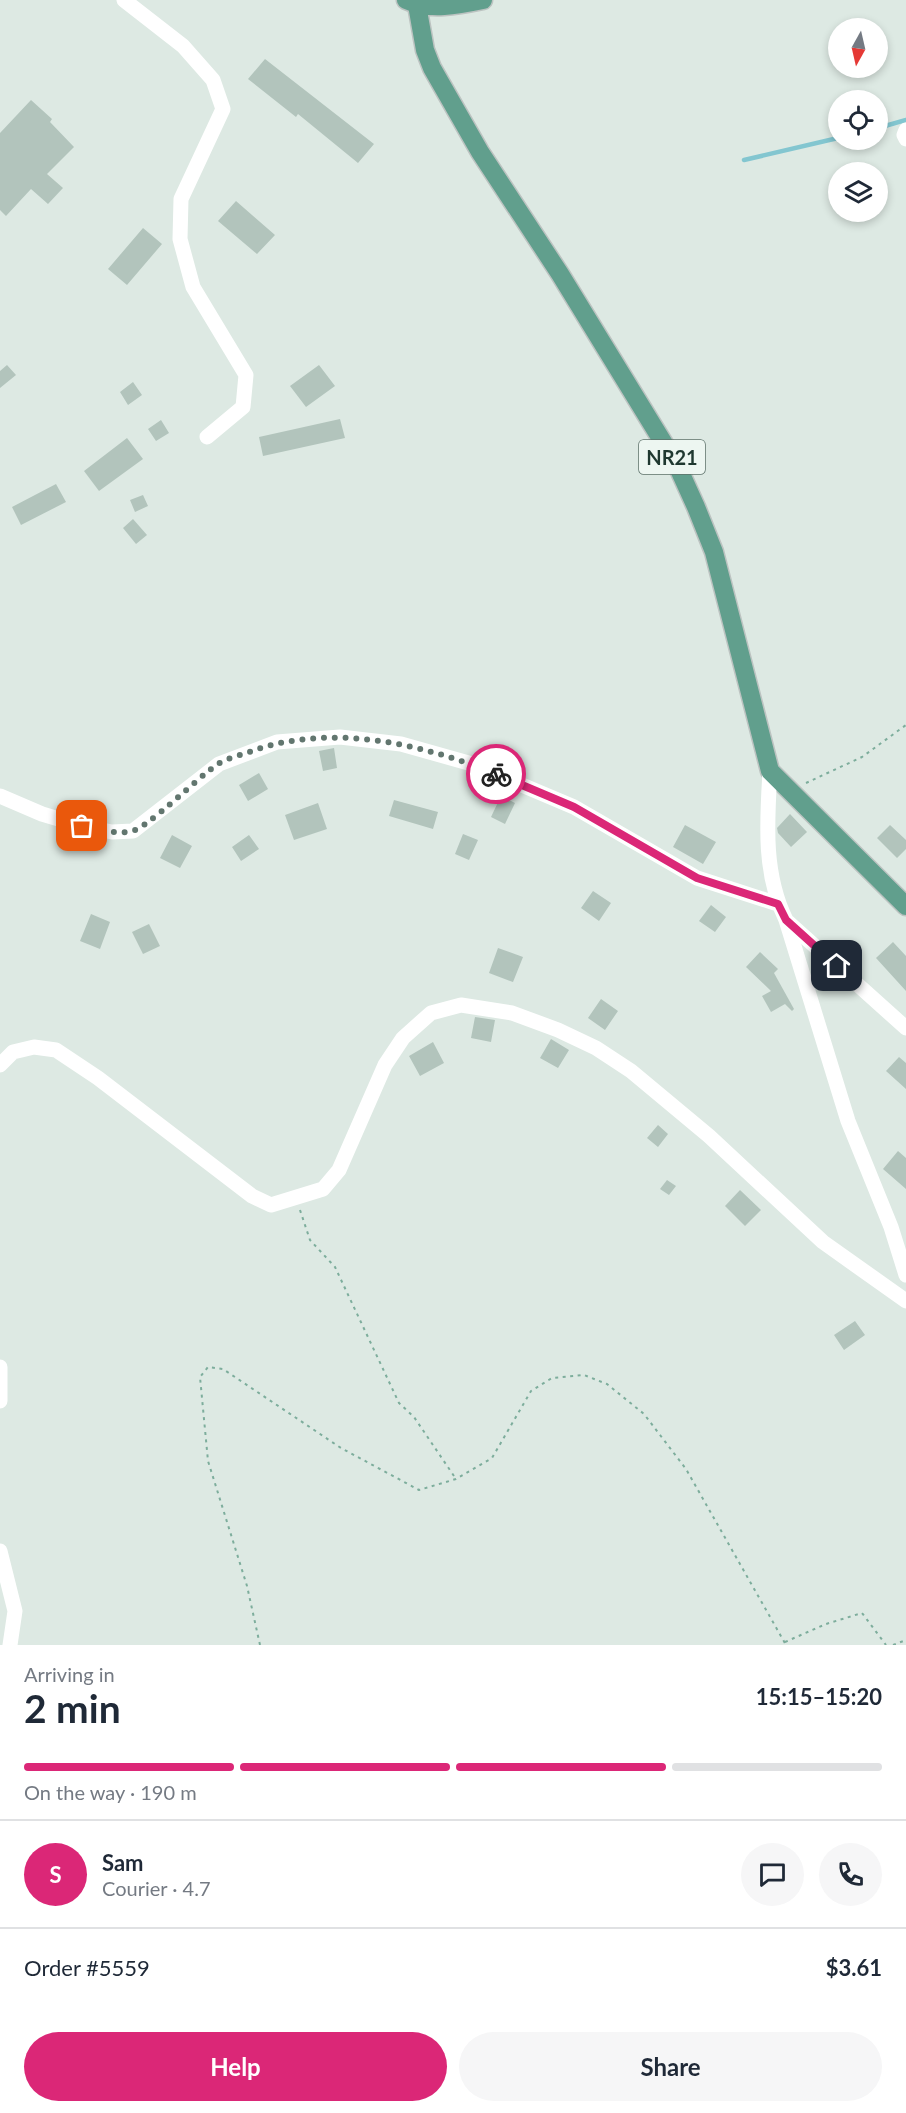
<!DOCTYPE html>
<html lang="en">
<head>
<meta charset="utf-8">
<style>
	body { margin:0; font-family:Lato,sans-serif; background:#f6f6f7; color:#1f2937; height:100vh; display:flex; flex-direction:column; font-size:22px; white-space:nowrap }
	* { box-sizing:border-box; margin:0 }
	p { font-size:20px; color:#747a83 }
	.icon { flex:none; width:33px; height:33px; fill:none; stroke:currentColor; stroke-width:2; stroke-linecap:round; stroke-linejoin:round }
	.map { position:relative; height:1645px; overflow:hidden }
	.side { display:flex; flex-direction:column; background:#fff; flex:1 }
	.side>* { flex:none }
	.needle { width:39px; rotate:188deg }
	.controls { position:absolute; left:828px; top:18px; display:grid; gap:12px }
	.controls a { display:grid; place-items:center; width:60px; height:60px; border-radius:50%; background:#fff; box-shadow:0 3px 9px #0003; font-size:30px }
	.pin { position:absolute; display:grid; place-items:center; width:51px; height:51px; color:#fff; margin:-26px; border-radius:12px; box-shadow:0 3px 9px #0006 }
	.courier { position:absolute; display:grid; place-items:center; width:60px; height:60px; margin:-30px; border:4px solid #db2777; border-radius:50%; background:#fff; color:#222; box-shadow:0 2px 8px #0007 }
	.head em { font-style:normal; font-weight:700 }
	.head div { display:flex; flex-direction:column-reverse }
	.head { display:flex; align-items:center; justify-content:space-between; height:102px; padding:0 24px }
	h1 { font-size:39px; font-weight:700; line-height:45px }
	.bar { display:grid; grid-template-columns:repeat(4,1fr); gap:9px 6px; align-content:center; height:72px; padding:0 24px }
	.bar i { height:8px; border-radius:4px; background:#e0e1e3 }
	.bar .current { background:#db2777 }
	.bar p { grid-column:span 4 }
	.line { display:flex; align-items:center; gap:15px; padding:0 24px; border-top:2px solid #e0e1e3 }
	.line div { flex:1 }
	.round { display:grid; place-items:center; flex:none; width:63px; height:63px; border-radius:32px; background:#f6f6f7 }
	.cta { display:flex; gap:12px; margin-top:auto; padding:12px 24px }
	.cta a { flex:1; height:69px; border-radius:36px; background:#db2777; color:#fff; font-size:24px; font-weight:700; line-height:69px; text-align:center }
	.cta a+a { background:#f6f6f7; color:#1f2937 }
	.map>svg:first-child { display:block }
</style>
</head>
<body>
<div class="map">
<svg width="906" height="1645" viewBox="0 0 906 1645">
	<rect width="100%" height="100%" fill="#dde9e3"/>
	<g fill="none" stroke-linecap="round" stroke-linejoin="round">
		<path stroke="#83c6d0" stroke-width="4.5" d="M878,128l28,-8
			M744,160l94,-22"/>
	</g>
	<path fill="#b2c4bc" d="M265,59l109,85 -16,19 -60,-49 -2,3 -48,-38z
		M31,100l21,19 -2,3 24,25 -27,27 16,14 -15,16 -17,-15 -25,27 -6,-6v-77z
		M236,201l39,34 -18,19 -39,-33z
		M143,228l19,16 -35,41 -19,-16z
		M7,365l9,10 -16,13v-17z
		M319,365l16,21 -29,21 -16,-21z
		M133,382l9,13 -14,10 -8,-13z
		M340,419l5,19 -82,18 -4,-19z
		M161,420l8,13 -13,8 -8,-12z
		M127,438l16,21 -44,32 -15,-20z
		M56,484l10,18 -45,23 -9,-18z
		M143,495l5,11 -13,6 -5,-12z
		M133,519l14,16 -11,9 -13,-16z
		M334,748l3,20 -14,3 -4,-20z
		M259,773l9,16 -20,12 -9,-16z
		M501,796l14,7 -10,21 -14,-7z
		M394,800l44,12 -5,17 -44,-13z
		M318,803l9,26 -33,11 -9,-25z
		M790,814l17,18 -16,15 -13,-14 -1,-5z
		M685,825l31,17 -13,22 -30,-17z
		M890,825l16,15v9l-9,9 -20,-20z
		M463,834l15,6 -9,20 -14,-6z
		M172,835l20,11 -12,22 -20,-10z
		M249,835l10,14 -18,12 -9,-14z
		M593,891l18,12 -12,18 -18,-13z
		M711,905l15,12 -11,15 -16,-11z
		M91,914l19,8 -10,27 -20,-8z
		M149,924l11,22 -17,8 -11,-22z
		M893,942l13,14v35l-30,-33z
		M498,948l25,9 -10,25 -24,-9z
		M760,952l18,17 -4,4 20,36 -2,2 -7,-7 -14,8 -9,-16 9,-5 -25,-24z
		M601,999l17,12 -13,19 -17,-12z
		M475,1017l20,3 -4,22 -20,-4z
		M551,1039l18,11 -11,18 -18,-10z
		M433,1042l11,21 -24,13 -11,-20z
		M899,1057l7,6v26l-20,-18z
		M658,1125l10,9 -10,13 -11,-9z
		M898,1151l8,7v31l-23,-20z
		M667,1180l9,6 -7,9 -9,-6z
		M740,1190l21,20 -16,16 -20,-20z
		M855,1321l10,14 -21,15 -10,-15z"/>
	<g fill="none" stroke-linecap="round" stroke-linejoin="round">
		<g stroke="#bcc3c1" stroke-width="21">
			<path id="primary" d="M406,0c23,11 53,5 77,0
				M417,5l8,45 7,18 48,84 80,122 117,191 19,42 18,45 56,219 136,135"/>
		</g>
		<path stroke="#7dad9c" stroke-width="2" stroke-dasharray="3 4.5" stroke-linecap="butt" d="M806,783l56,-26 44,-32
			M300,1210l10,30 25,27 64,136 15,14 42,62
			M785,1642l41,-18 36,-11 24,32
			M260,1645l-13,-59 -39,-125 -8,-84 8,-10 15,2 118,79 78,42 37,-11 36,-21 39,-67 21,-13 32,-3 23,9 37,30 42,55 100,176
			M893,1645l13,-5"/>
		<path stroke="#fff" stroke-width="15" d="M124,0l59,46 30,34 10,29 -42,90 -1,40 13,48 53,88 -3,32 -36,30
			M906,130l-2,5 2,4
			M770,771c-3,51 -7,102 16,149l62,201 43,106 15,48
			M0,796l42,18 40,12 30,6 21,-1 86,-67 58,-22 63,-5 61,7 71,20 102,43 123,71 81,26
			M788,922l118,106
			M0,1065l13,-13 21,-5 22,3 42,28 154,118 19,9 52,-16 16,-19 46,-105 18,-27 28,-25 30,-8 51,8 46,17 38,18 35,23 78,65 114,106 83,59
			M0,1367v34
			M0,1551l15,60 -5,34"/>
		<use href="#primary" stroke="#619f8d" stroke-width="18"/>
	</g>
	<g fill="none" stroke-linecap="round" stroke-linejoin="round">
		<path stroke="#62766f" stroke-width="6" stroke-dasharray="0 10.8" d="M82,826c16,3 34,9 50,5 16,-3 67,-55 86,-67 10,-6 23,-9 34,-13 79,-28 168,-8 244,23"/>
		<path stroke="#db2777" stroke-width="8" d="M496,774l78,33 123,71 81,26 8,16 51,46"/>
	</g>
	<g text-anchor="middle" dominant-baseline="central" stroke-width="4.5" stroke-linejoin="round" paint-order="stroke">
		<rect fill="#edf6f1" stroke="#5d716a" stroke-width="1.5" x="639" y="440" width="66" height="34" rx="4.5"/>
		<g font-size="20" font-weight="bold" fill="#1f3830">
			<text x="672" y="457">NR21</text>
		</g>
	</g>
</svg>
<div class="controls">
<a><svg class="needle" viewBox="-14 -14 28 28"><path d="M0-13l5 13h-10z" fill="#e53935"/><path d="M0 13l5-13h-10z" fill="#747a83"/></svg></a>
<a><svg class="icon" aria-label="locate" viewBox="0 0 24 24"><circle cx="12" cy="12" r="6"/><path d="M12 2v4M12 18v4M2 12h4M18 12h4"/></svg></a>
<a><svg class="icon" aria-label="layers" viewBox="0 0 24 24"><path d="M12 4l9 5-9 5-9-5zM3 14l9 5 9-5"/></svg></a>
</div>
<div class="pin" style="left:82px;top:826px;background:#ea580c"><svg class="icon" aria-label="bag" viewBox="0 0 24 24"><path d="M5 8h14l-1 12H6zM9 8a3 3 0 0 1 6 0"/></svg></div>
<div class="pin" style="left:837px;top:966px;background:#1f2937"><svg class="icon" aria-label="home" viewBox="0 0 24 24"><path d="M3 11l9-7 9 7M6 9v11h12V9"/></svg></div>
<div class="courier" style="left:496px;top:774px"><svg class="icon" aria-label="bike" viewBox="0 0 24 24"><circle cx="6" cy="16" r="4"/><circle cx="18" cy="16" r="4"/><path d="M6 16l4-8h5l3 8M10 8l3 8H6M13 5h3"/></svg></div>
</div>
<section class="side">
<div class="head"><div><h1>2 min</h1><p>Arriving in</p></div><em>15:15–15:20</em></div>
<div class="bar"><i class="current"></i><i class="current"></i><i class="current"></i><i></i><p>On the way · 190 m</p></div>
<div class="line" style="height:108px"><b class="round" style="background:#db2777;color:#fff">S</b><div><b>Sam</b><p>Courier · 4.7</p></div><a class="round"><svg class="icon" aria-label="chat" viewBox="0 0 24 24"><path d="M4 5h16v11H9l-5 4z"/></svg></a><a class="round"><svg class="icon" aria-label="phone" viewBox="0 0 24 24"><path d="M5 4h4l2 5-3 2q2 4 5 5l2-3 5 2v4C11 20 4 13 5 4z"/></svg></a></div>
<div class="line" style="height:78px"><div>Order #5559</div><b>$3.61</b></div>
<div class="cta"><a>Help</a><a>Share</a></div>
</section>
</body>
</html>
